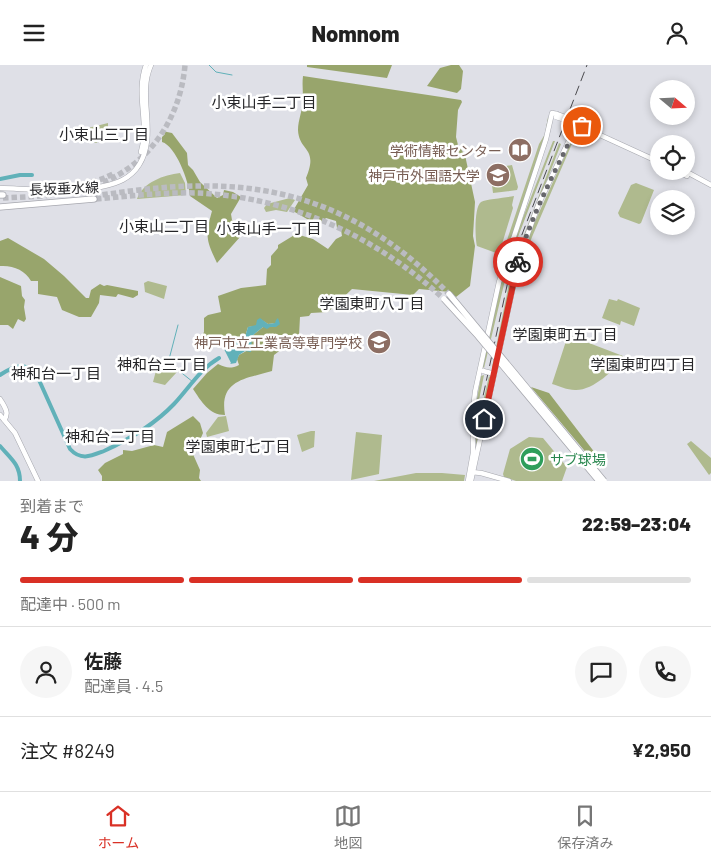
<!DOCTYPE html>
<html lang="ja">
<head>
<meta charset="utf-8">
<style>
	body { margin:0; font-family:Barlow,"Noto Sans JP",sans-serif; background:#f6f6f6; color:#222; height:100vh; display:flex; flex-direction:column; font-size:19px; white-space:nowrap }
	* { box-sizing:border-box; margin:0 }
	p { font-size:16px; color:#767676 }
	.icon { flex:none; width:28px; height:28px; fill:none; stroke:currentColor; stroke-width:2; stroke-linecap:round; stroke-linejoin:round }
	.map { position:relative; height:416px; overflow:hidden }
	.panel { display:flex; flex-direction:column; background:#fff; flex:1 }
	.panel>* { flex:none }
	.needle { width:32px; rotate:109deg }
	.buttons { position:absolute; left:650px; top:15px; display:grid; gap:10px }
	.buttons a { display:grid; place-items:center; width:45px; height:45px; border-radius:50%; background:#fff; box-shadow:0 2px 8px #0003; font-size:25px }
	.pin { position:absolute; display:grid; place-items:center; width:42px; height:42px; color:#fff; margin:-21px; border:2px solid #fff; border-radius:50%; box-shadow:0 1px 5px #0007 }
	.courier { position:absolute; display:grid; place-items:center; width:50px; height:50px; margin:-25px; border:4px solid #d93025; border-radius:50%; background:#fff; color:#222; box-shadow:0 1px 6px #0007 }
	.summary em { font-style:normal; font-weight:800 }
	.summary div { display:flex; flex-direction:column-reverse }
	.summary { display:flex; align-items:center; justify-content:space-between; height:85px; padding:0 20px }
	h1 { font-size:32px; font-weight:800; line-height:38px }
	.bar { display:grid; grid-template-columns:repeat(4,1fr); gap:8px 5px; align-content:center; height:60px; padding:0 20px }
	.bar i { height:6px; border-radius:4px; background:#e0e0e0 }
	.bar .selected { background:#d93025 }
	.bar p { grid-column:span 4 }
	.line { display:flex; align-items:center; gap:12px; padding:0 20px; border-top:1px solid #e0e0e0 }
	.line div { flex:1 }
	.round { display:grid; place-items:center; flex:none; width:52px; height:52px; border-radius:26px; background:#f6f6f6 }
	header { display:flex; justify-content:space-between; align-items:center; height:65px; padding:0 20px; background:#fff; font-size:22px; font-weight:800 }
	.menu { display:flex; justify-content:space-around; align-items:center; height:70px; border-top:1px solid #e0e0e0; background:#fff; font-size:14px; color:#767676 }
	.menu a { display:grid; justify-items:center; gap:2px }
	.menu .selected { color:#d93025 }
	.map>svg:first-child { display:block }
</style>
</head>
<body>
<header><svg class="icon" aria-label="menu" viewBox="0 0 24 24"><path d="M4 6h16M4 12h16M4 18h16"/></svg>Nomnom<svg class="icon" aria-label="person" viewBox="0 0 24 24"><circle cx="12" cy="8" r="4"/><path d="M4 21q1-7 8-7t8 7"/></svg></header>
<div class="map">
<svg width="711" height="416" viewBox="0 0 711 416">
	<rect width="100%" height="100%" fill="#dfe0e7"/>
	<path fill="#afba8e" d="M548,52l2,4 -24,77 -21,58 -3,-1 37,-111 6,-10z
		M108,58v8l-3,7 -9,5 -4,-2 -4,-13z
		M577,64l-6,17 -39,91 -9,25 -2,-1 11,-33z
		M553,76h2l-44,114 -27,113 -2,-2 19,-85 8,-28z
		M559,78l2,1 -40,103 -28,121 -1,-1 21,-103z
		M512,100l6,22 -1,3 -24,3 -3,-24z
		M180,108l5,10 1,12 -49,4c6,-17 27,-24 43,-26z
		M636,118l18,7 -13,33 -2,1 -19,-7 -2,-4 13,-28z
		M514,131l-2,9 1,3 -14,46 -22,-8c-2,-8 -3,-39 4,-44 6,-3 25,-4 33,-6z
		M290,133l5,2 -8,12 -11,-2 -10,2 -2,-4 3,-4z
		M148,216l19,5 -3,13 -19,-7 -1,-9z
		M609,234l8,2 1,-2 22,9 -6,18 -13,-5 -1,4 -18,-7z
		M568,270l55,21c-7,14 -31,35 -48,34 -8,0 -16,-4 -23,-6z
		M157,302l20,5 -12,13 -12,-3z
		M484,310l-7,35 4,1 8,-35 2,2 -15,70 -1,-38 6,-34z
		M226,351l3,15 -22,6 -1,-4 12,-16z
		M311,366h4l-1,16 -12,5 -5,-17z
		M356,367l26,3 -3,39 -28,6z
		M529,372l14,1 24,29 -5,14h-46l-12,-4 -1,-3 7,-25z
		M691,376l20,17v15l-2,2 -22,-31z
		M416,408h26l23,2 -1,6h-90z"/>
	<path fill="#98a56c" d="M307,0h85l-5,13 -80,-11z
		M451,0h8l4,6 -2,18 -4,4 -30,-7 13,-18z
		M303,11l158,24 1,2 -4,8 -2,27 2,8 7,10 10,47 -2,34 2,10 -5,40 -14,11 -6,-5 -31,-3 -6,6 -61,-6 -24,23 -17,1 -2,3 -9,1 -1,19 -25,19 -2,16c-27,8 -53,9 -47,44 -16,0 -24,-14 -32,-26l14,-16 11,-9c8,4 13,5 21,1l-2,-6 2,-4 11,-6 2,-13 11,-9 13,-4 -8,1 -8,-5 -4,7 -8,1 -4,13 -16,5 -2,3 -2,1 -4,-13h-5v6l-11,-2 -2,-4 2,-4v-14l4,-3 13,-3 -3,-16 23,-8 25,-3 1,-16 4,-4v-9l7,-8v-3l18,-11 17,5 15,10 8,-10 6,-3 -1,-6 -4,-2 -1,-7 -10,-3 -5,5 -14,-4 -14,-8 15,-26 -2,-7c13,-31 -7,-26 -8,-48 0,-10 5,-21 5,-31 0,-8 -1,-15 0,-23z
		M162,66l10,2 15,20 1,12 5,5 7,12 17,16 6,-3 1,-5 9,2 8,5 -10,17 1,6 8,5v12l-23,26c-11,-23 -12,-27 -5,-52l-22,-15c-1,-14 -14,-50 -28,-54v-5l3,-3z
		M8,173l36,21 20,17 22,22h3l2,-8 9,-6 4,2 3,-1 31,6v4l-5,3 -15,-4 -2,3 -16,-2 -1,8 -8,14h-12l-17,-7 -5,-13 -19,-3v-13h-7c-6,-11 -18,-16 -31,-15v-25z
		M0,212l21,9 1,10 3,4 -1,7 2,12 -2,3 -6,-3 -5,10 -5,-4h-8z
		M531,322l18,6 53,69 -1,4 -2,2z
		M193,351l7,7 3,10 -6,14 -5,5 8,18 -1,8 2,3h-99v-5l-4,-6 7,-7 18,-9v-4l9,1 22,-6 9,2 4,-15z"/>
	<path fill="#61b1b9" d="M260,253l8,6 7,-1 1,-3 2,-2 2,6 -4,3h-6l-3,2 -4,-2 -11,9 -1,16 -6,-1 -6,4 -3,8 -6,1 1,-1 -7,-14 4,-4 16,-5 4,-13 8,-2 1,-5z"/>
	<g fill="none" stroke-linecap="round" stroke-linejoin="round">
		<path stroke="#61b1b9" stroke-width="1" d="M209,0l7,7 16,3
			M178,260l-11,42 11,3 15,12"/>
		<path stroke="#61b1b9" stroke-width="4" d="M0,114l20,-4h12
			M0,310c15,-10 29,-15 39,5l31,69c11,12 21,7 34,2 26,-12 50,-26 70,-47 15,-16 26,-35 45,-46
			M0,381c10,12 20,18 20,35"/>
		<path stroke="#babbc1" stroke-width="5.5" stroke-dasharray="5.5 3" stroke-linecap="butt" d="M87,123c57,-16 93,-65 98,-123
			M67,124l35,-10 13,-6
			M94,131c35,-5 70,-10 105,-10 102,-2 180,36 250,108
			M3,133l41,-2 29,-5
			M96,134c34,-3 68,-7 103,-6 94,5 176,43 245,106"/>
		<g stroke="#a6a7ae" stroke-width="5.5">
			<path id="major" d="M576,59l83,38
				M141,87c9,-29 -6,-57 5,-87
				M678,106l9,5
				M685,106l26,14
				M0,123c26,1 51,3 77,2 34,-3 65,-8 70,-49 3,-26 -7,-51 4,-76
				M0,334c4,7 10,14 4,21
				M0,350l15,18 23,48
				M471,407l10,1 28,8
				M468,416l5,-28v-42l2,-19 24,-110 47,-143 6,-26 5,1
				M471,416l49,-226 19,-52 38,-79"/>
		</g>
		<g stroke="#a6a7ae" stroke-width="7">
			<path id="highway" d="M0,130h3
				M0,142l94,-8"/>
		</g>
		<use href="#major" stroke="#fff" stroke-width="4.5"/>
		<use href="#highway" stroke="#fff" stroke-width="5.5"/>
		<path stroke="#4b4b4f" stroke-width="1" stroke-dasharray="10 5" stroke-linecap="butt" d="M480,345l33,-152 74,-193"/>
		<g stroke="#a6a7ae" stroke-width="5.5" stroke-linecap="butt">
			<path id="major-bridge" d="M557,49l19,7
				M556,52l19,6
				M483,306l8,2"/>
		</g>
		<g stroke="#a6a7ae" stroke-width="7" stroke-linecap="butt">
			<path id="highway-bridge" d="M449,229l155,187
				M444,234l34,37 121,145"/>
		</g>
		<use href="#major-bridge" stroke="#fff" stroke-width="4.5"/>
		<use href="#highway-bridge" stroke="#fff" stroke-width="5.5"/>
	</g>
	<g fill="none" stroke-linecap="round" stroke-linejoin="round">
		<path stroke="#67676c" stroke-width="5" stroke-dasharray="0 9" d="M518,197c14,-49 38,-92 60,-138l4,2"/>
		<path stroke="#d93025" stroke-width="6" d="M484,354l34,-157"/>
	</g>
	<defs>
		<g id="library-disc" transform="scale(1.25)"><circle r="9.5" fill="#8d6e63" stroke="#fff"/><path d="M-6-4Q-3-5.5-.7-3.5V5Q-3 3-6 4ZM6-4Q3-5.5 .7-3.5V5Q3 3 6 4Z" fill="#fff"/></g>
		<g id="university-disc" transform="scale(1.25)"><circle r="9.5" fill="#8d6e63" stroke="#fff"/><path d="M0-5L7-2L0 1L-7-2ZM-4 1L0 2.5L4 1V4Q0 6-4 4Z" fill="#fff"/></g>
		<g id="school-disc" transform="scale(1.25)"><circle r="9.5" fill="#8d6e63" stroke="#fff"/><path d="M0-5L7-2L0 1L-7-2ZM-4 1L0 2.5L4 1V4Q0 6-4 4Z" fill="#fff"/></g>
		<g id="stadium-disc" transform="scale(1.25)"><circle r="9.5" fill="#2e9e5b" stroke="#fff"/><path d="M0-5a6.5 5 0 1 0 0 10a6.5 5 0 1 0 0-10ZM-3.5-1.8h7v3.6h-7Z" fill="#fff"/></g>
	</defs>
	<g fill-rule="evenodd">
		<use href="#library-disc" x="520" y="85"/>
		<use href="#university-disc" x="498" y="110"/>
		<use href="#school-disc" x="379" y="277"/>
		<use href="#stadium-disc" x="532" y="394"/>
	</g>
	<g text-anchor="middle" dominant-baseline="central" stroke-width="5" stroke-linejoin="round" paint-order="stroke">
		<g font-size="14" fill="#785e54" stroke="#fff" text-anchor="end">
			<text x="502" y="85">学術情報センター</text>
			<text x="480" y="110">神戸市外国語大学</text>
			<text x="362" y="277">神戸市立工業高等専門学校</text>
		</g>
		<g font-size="14" fill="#262629" stroke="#fff">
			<text transform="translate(64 123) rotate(-2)">長坂垂水線</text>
		</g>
		<g font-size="14" fill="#27864d" stroke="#fff" text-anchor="start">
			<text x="550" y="394">サブ球場</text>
		</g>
		<g font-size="15" fill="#262629" stroke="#fff">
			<text x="264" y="37">小束山手二丁目</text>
			<text x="104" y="69">小束山三丁目</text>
			<text x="164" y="161">小束山二丁目</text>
			<text x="269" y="163">小束山手一丁目</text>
			<text x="372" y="238">学園東町八丁目</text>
			<text x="565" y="269">学園東町五丁目</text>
			<text x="162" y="299">神和台三丁目</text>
			<text x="643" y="299">学園東町四丁目</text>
			<text x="56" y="308">神和台一丁目</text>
			<text x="110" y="371">神和台二丁目</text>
			<text x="238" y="381">学園東町七丁目</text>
		</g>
	</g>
</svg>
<div class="buttons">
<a><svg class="needle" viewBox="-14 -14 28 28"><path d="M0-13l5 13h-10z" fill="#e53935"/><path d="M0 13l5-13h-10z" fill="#767676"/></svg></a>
<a><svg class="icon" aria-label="locate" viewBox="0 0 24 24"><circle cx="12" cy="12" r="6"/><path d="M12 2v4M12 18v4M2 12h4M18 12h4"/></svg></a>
<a><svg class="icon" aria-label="layers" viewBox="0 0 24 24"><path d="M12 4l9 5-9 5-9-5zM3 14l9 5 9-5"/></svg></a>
</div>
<div class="pin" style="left:582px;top:61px;background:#ea580c"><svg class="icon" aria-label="bag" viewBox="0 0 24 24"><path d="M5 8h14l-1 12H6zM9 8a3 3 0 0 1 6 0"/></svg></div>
<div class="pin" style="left:484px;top:354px;background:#1f2937"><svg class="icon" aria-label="home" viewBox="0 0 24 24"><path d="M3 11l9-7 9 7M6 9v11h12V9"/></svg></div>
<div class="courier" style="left:518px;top:197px"><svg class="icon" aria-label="bike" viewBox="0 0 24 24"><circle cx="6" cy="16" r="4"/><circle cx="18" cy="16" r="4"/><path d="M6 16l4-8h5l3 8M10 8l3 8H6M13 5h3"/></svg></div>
</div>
<section class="panel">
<div class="summary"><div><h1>4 分</h1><p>到着まで</p></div><em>22:59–23:04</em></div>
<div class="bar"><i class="selected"></i><i class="selected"></i><i class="selected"></i><i></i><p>配達中 · 500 m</p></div>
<div class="line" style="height:90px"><a class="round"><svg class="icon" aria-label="person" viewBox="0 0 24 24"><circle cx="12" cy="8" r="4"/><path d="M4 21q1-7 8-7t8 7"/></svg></a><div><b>佐藤</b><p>配達員 · 4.5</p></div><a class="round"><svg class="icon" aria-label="chat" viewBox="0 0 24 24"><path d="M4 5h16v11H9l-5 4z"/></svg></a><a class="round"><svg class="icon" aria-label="phone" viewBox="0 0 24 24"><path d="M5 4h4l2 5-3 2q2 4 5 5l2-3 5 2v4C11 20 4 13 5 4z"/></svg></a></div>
<div class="line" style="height:65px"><div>注文 #8249</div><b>¥2,950</b></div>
</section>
<nav class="menu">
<a class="selected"><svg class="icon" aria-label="home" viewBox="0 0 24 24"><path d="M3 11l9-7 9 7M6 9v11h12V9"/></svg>ホーム</a>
<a><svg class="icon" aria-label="map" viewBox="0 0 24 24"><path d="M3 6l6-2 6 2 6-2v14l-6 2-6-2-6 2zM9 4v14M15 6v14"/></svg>地図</a>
<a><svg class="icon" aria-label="saved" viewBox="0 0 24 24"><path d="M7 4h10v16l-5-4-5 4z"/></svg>保存済み</a>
</nav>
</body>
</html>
